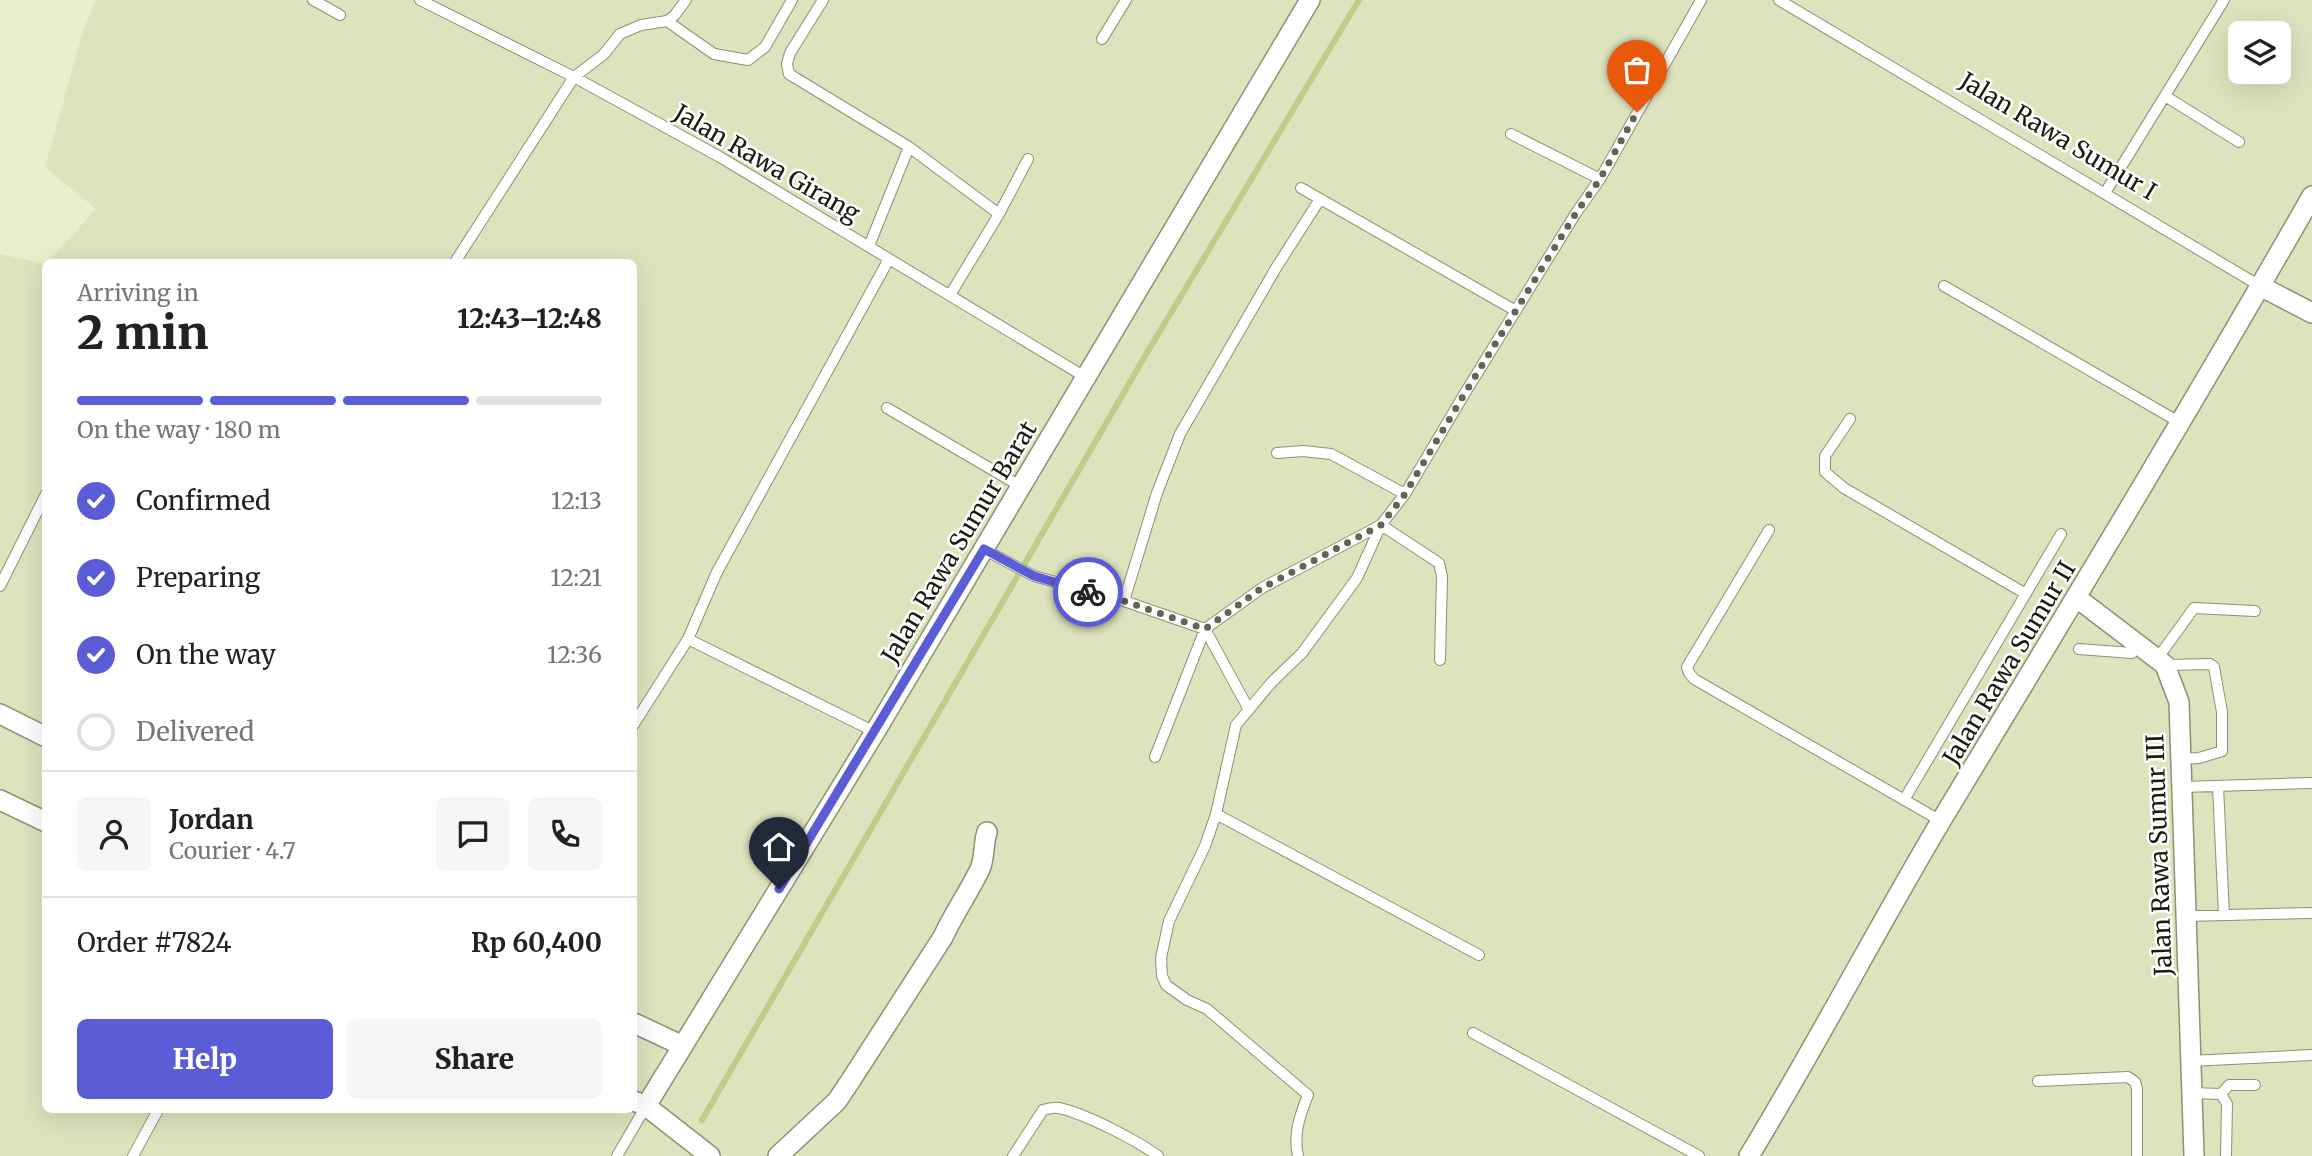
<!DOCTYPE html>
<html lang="en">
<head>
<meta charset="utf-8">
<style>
	body { margin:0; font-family:Merriweather,serif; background:#f6f6f6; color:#222; height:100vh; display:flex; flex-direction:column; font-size:26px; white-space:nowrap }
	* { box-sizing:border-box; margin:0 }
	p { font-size:23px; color:#767676 }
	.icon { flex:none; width:38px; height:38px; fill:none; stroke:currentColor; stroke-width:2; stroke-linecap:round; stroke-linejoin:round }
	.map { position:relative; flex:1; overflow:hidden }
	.panel { position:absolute; left:42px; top:259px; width:595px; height:854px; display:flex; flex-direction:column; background:#fff; border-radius:10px; box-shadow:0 7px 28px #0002 }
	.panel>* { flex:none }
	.controls { position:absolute; left:2228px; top:21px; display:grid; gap:14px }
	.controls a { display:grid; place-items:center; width:63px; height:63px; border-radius:10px; background:#fff; box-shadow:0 7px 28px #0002; font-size:35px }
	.pin { position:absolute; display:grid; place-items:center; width:60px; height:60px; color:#fff; margin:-72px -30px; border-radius:50% 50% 50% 0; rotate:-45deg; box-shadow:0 0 7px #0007 }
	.pin .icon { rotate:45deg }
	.courier { position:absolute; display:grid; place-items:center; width:70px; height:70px; margin:-35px; border:5px solid #5a5dd5; border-radius:50%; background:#fff; color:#222; box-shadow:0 2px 9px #0007 }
	.headline em { font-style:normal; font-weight:800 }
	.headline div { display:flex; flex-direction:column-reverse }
	.headline { display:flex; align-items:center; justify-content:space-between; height:119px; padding:0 35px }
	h1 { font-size:46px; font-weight:800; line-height:52px }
	.bar { display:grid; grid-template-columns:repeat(4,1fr); gap:10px 7px; align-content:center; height:84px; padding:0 35px }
	.bar i { height:9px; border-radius:5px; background:#e0e0e0 }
	.bar .selected { background:#5a5dd5 }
	.bar p { grid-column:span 4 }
	.line { display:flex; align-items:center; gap:18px; padding:0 35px; border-top:2px solid #e0e0e0 }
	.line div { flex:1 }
	.round { display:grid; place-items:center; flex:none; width:74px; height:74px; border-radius:10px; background:#f6f6f6 }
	ol { padding:0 35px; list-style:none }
	li { display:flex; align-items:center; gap:21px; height:77px }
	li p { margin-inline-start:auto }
	li .icon { padding:7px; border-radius:50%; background:#5a5dd5; color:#fff; stroke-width:4 }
	li:last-child { color:#767676 }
	li i { width:38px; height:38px; border:4px solid #e0e0e0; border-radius:50% }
	.cta { display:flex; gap:14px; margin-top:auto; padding:14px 35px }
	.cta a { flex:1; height:80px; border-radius:10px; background:#5a5dd5; color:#fff; font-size:28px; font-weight:800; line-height:80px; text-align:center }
	.cta a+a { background:#f6f6f6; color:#222 }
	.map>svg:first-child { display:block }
</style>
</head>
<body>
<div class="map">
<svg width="2312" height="1156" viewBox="0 0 2312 1156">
	<rect width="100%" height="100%" fill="#e9eecf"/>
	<path fill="#dde3bd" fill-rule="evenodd" d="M96,0h2216v1156h-2312v-902l45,10 1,846h588v-848h-586l48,-53 -51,-42 39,-139zM2240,33h38v39h-38z"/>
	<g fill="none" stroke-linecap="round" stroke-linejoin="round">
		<path stroke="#c2cb88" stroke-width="6" d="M702,1120l446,-769 211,-351"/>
		<g stroke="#8d9174" stroke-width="12">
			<path id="service" d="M313,0l27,15
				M420,0l154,77 146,80 365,220
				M823,0l-33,53 -3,11 2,10 120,73 -40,99
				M1779,0l481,286
				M667,21l47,33 34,6 17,-13 27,-47
				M1102,39l24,-39
				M2165,96l74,46
				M1511,134l89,45
				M909,147l90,67
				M1301,188l215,123
				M2105,193l119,-193
				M455,262l119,-185 29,-22 17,-21 21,-9 26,-4 7,-5 12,-16
				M1944,286l235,136
				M950,295l49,-81 29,-55
				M887,408l133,78
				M1850,419l-25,37v16l19,16 182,106
				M1277,453l26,-2 28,3 74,40
				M1769,530l-82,137 2,6 5,6 247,142
				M983,549l51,27 90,25 81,28 57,-41 119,-63 58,38 3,13 -2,84
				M0,586l46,-92
				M1124,601l33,-108 23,-59 96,-166 44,-69
				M688,639l187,93
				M2079,649l53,4 6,-8
				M2157,659l37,-51 61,3
				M2165,665l45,-1 4,3 8,45v39l-23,7 -18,1
				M634,724l54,-85 29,-67 172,-313
				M1155,757l50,-128 43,79
				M2218,786l6,129
				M2182,787l130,-4
				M1904,800l157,-266
				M1216,814l263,141
				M2186,916l126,-3
				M1473,1033l226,123
				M2190,1061l122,-6
				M2038,1081l90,-4 7,5 2,7v67
				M2191,1093l30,1 6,10 -1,52
				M2221,1094l8,-9h26
				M133,1156l25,-46
				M617,1156l29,-50
				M1013,1156l30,-46c6,-2 10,-3 16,-2 25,5 79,33 99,48
				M1298,1156c-5,-22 2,-41 10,-61l-101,-86 -20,-9 -21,-15 -4,-9 -1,-18 8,-37 36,-75 11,-32 20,-89 35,-42 31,-30 55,-75 24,-53 24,-31 60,-101 111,-180 24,-34 101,-179"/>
		</g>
		<g stroke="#8d9174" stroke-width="22">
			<path id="minor" d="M2260,286l52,27
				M2077,598l88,67 14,37 15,454
				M0,714l46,23
				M0,800l46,22
				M634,1023l49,23
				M634,1101l12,5 64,50
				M646,1106l229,-374 435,-732
				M778,1156l59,-55 14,-21 92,-143c11,-24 26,-45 37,-68 5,-11 3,-25 7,-37
				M1749,1156c67,-110 126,-224 192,-335 125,-207 251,-415 371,-625"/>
		</g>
		<use href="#service" stroke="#fff" stroke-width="10"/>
		<use href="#minor" stroke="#fff" stroke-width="19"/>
	</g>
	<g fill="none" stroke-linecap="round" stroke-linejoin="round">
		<path stroke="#626553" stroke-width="7" stroke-dasharray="0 12.6" d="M1088,592l36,9 81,28 57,-41 119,-63 24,-31 60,-101 111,-180 24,-34 37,-67"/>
		<path stroke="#5a5dd5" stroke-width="9" d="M779,889l205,-340 50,27 54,16"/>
	</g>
	<g text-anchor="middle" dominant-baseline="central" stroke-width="5" stroke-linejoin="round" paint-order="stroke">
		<g font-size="24" fill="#1a1b10" stroke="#fff">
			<text transform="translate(2058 136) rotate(31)">Jalan Rawa Sumur I</text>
			<text transform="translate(767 163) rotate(30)">Jalan Rawa Girang</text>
			<text transform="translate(959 542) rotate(-59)">Jalan Rawa Sumur Barat</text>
			<text transform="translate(2009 663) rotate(-59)">Jalan Rawa Sumur II</text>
			<text transform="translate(2159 855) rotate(-92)">Jalan Rawa Sumur III</text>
		</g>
	</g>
</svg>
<div class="controls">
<a><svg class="icon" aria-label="layers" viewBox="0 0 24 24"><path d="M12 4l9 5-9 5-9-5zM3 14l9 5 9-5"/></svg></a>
</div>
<div class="pin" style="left:1637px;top:112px;background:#ea580c"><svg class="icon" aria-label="bag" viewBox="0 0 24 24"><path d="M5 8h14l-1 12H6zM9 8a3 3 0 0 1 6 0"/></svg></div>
<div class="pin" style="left:779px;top:889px;background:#1f2937"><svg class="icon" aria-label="home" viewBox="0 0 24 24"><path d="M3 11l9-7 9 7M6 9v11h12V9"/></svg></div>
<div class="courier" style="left:1088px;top:592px"><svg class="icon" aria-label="bike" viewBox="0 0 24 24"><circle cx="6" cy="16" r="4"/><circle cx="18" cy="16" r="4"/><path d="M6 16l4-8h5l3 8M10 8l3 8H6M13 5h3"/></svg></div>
<section class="panel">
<div class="headline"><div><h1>2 min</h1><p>Arriving in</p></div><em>12:43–12:48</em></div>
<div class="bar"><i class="selected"></i><i class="selected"></i><i class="selected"></i><i></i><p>On the way · 180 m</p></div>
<ol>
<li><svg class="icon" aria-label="check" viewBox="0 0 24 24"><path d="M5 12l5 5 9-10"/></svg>Confirmed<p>12:13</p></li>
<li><svg class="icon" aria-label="check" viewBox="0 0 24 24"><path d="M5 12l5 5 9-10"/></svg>Preparing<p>12:21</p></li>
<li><svg class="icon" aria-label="check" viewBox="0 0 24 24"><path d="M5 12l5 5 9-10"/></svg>On the way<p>12:36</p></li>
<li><i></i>Delivered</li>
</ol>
<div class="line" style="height:126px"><a class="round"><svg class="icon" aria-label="person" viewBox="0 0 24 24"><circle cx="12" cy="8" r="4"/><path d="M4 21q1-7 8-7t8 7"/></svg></a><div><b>Jordan</b><p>Courier · 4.7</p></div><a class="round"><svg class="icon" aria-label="chat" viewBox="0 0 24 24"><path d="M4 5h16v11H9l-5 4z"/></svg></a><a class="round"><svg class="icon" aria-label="phone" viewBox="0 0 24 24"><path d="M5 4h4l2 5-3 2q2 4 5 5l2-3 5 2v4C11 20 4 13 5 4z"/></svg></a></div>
<div class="line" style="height:91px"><div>Order #7824</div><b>Rp 60,400</b></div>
<div class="cta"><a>Help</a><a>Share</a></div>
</section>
</div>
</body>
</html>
